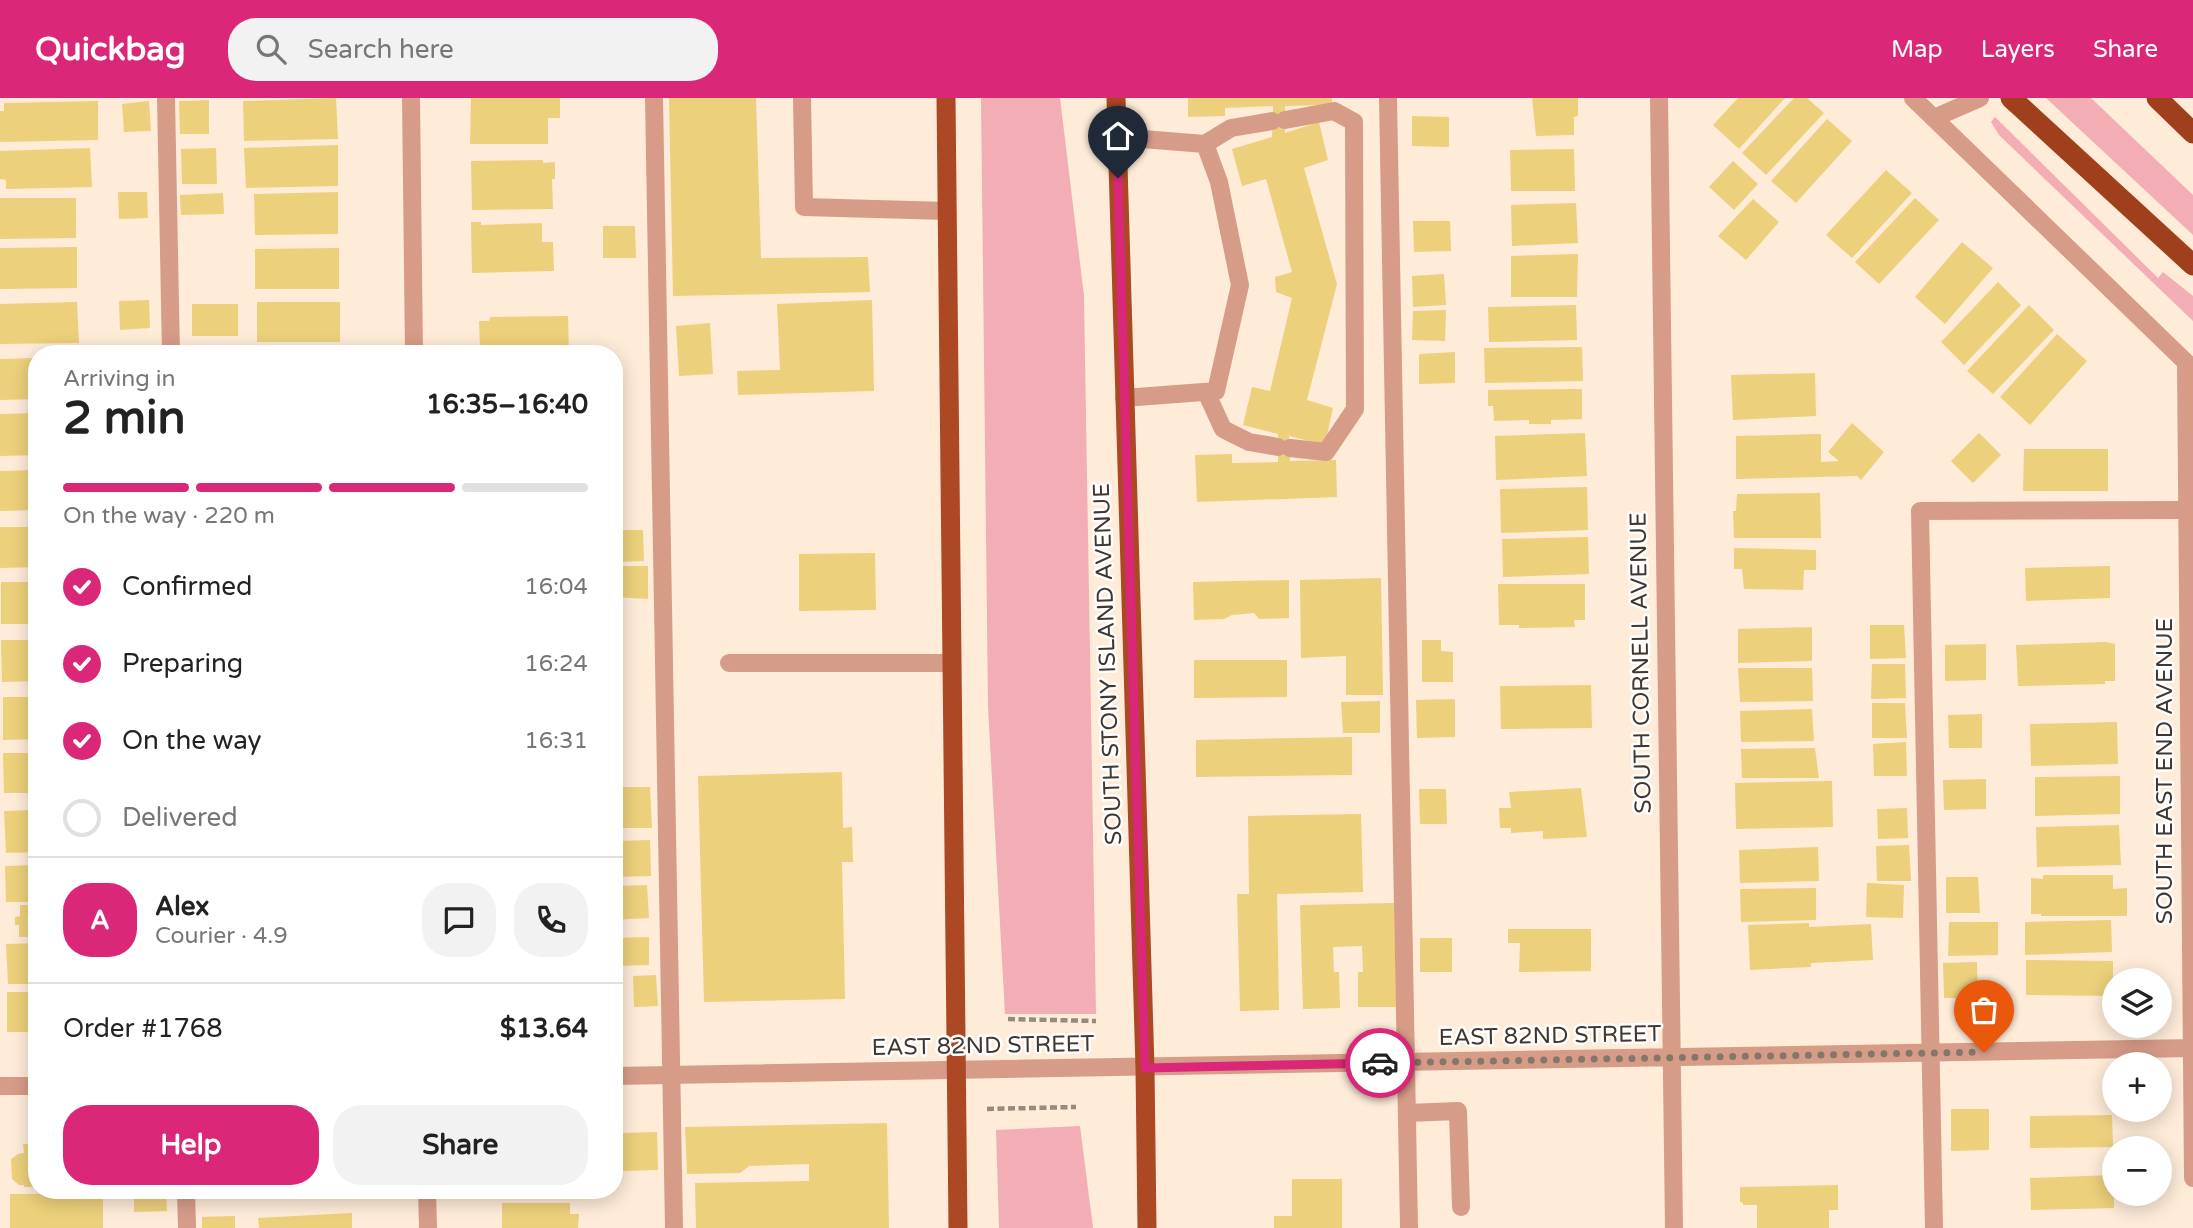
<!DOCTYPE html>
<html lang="en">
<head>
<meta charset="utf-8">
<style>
	body { margin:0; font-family:"Varela Round",sans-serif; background:#f2f2f2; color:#222; height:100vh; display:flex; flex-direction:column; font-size:26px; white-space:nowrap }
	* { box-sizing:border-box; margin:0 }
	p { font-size:23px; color:#767676 }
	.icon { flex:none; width:38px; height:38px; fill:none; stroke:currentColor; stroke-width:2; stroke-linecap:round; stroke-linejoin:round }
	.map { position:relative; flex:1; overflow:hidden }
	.panel { position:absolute; left:28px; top:247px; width:595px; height:854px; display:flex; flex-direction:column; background:#fff; border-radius:28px; box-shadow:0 4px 18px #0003 }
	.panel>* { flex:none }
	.tools { position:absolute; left:2102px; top:870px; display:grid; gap:14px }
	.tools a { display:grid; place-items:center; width:70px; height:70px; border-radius:50%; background:#fff; box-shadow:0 4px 18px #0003; font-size:35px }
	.pin { position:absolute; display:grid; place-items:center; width:60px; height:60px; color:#fff; margin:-72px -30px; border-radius:50% 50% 50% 0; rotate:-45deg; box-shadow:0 0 7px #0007 }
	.pin .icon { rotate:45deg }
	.courier { position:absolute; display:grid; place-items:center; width:70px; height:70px; margin:-35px; border:5px solid #db2777; border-radius:50%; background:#fff; color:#222; box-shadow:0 2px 9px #0007 }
	.head em { font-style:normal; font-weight:800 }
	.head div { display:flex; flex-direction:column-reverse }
	.head { display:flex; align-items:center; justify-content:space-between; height:119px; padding:0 35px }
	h1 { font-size:46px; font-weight:800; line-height:52px }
	.bar { display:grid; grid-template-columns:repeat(4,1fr); gap:10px 7px; align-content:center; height:84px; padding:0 35px }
	.bar i { height:9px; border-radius:5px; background:#e0e0e0 }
	.bar .current { background:#db2777 }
	.bar p { grid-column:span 4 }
	.line { display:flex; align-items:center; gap:18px; padding:0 35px; border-top:2px solid #e0e0e0 }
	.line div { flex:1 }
	.round { display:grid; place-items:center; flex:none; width:74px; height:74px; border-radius:28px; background:#f2f2f2 }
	ol { padding:0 35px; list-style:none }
	li { display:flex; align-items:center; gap:21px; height:77px }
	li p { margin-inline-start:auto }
	li .icon { padding:7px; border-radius:50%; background:#db2777; color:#fff; stroke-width:4 }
	li:last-child { color:#767676 }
	li i { width:38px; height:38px; border:4px solid #e0e0e0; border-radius:50% }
	.primary-button { display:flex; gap:14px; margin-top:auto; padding:14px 35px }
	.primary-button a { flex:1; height:80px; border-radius:28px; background:#db2777; color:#fff; font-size:28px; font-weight:800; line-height:80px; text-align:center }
	.primary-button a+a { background:#f2f2f2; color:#222 }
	header { display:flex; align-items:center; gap:42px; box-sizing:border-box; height:98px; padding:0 35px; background:#db2777; color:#fff }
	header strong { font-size:33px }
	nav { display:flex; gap:38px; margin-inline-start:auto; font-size:24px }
	.search { width:490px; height:63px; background:#f2f2f2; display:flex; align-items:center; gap:18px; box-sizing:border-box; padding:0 24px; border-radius:28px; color:#767676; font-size:26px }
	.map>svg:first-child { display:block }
</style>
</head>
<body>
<header>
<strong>Quickbag</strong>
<div class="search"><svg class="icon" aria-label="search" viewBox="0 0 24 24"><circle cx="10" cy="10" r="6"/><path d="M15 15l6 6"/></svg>Search here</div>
<nav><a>Map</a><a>Layers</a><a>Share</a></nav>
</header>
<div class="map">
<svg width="2193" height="1130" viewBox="0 0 2193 1130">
	<rect width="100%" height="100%" fill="#feebd8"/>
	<path fill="#f2aeb4" d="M981,0h79l24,198 12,718h-91l-17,-307z
		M2046,0h45l102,97v40z
		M1995,19l163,161 5,-6 30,24v25l-194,-186 -8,-13z
		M1080,1028l13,102h-94l-3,-98z"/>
	<path fill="#ecd07b" d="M336,0l2,41 -94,2 -1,-40z
		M471,0h89v20h-12v26h-78z
		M669,0h87l5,160 107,-1 2,35 -197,4z
		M1188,0h144v7l-47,1v27l34,-11 9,38 -24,8 33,116 -30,116 26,8 -8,37 -36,-9 1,25 46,-1 1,37 -140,5 -2,-47 37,-1v9l46,-1v-28l-35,-9 9,-38 18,4 22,-93 -16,-6 -1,-15 17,-5 -26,-93 -24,7 -10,-37 40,-12 1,-31 -48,2v8l-37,1z
		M1532,0h46v18l-4,1v18l-38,1z
		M1738,0h47l-46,51 -26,-24z
		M1794,0h13l17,15 -58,62 -24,-22z
		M209,2v34h-29l-1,-33z
		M98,3v39l-98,2v-31h4v-8z
		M149,3l2,30 -27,1 -2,-28z
		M1412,18l37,1v30l-37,-1z
		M1827,21l25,22 -56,62 -25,-22z
		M338,47v41l-92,2 -2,-40z
		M90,50l2,39 -86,2v-9l-6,-1v-28z
		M216,50l1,36h-35l-1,-35z
		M1574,51l1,42h-64l-1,-41z
		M543,62v3l12,-1v17h-3l1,30 -81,1 -1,-49z
		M1733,63l25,23 -24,26 -25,-23z
		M1886,72l26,23 -60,65 -26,-23z
		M118,94h29l1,26 -29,1z
		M338,94v42l-83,1 -1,-41z
		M223,95l1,21 -43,1 -1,-20z
		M0,100h76v40l-76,1z
		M1915,100l24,22 -60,64 -24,-22z
		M1753,101l26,23 -33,38 -28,-24z
		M1576,105l2,40 -66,3 -1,-41z
		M1413,123h37l1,30 -37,1z
		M471,124h10v3l61,-2v19h11l1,29 -82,2z
		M603,128h32l1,32h-33z
		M1962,144l31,26 -48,56 -30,-27z
		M77,149v41l-77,1v-41z
		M339,150v41h-84v-40z
		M1578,156l-1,43h-66v-41z
		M1444,176l2,31 -33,2 -1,-31z
		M1998,184l23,23 -57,60 -23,-23z
		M149,202l1,28 -30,2 -1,-29z
		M872,202l2,91 -136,4 -1,-24 43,-1 -3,-66z
		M77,204l2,41 -79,1v-40z
		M257,204h83v40h-83z
		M192,206h46v32h-46z
		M1576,207l1,35 -88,2 -1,-35z
		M2029,207l25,25 -61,64 -26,-23z
		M1446,212l-1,31 -33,-1 1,-29z
		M568,218l1,38h-80v-5h-9l-1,-28h10l1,-4z
		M710,225l3,51 -34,2 -3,-50z
		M2057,236l30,27 -57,64 -30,-28z
		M1582,249l1,34 -98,2 -1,-35z
		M306,253h23v3h-23z
		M1455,254v31l-36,1v-30z
		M37,260v41l-37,1v-41z
		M1815,275l1,43 -83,4 -2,-45z
		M1582,291v30l-31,1v4h-22v-4l-35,1 -1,-15h-5v-16z
		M37,315v42l-37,1v-42z
		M1852,325l32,29 -23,28 -4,-4 -121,3v-43l85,-2v28l18,-1 -11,-9z
		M1585,335l2,43 -91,4 -1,-44z
		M1979,335l22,22 -28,28 -22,-22z
		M2024,351h84v42h-85z
		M37,372v40l-37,1v-40z
		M1587,389l1,43 -87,3 -1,-44z
		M1820,395l1,45h-87l-1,-27h3l1,-17z
		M0,429h37v40l-37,1z
		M614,432h29l1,31 -30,1z
		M1588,439l1,37 -86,3 -1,-38z
		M1734,450l82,2v20h-12l-1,20 -59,-1 -2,-20h-8z
		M875,455l1,57 -77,1v-57z
		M618,468h30v33l-34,-2v-28z
		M2110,468v32l-84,3 -1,-33z
		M1381,480l2,117h-37v-39l-45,2 -1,-78z
		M1289,482v38l-30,1 -5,-6 -22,2 -8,4 -30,1 -1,-38z
		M1,484h36v42h-36z
		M1498,486h87v36h-11l1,7 -56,1v-3h-20z
		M1870,527h34l2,33 -36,1z
		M1812,529v34l-74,2v-34z
		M1,542h36v41l-35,1z
		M1422,542h19v11l12,1v30h-31z
		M2106,544l9,2v37h-10v3l-87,2 -2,-41z
		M1986,546v36l-41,1v-36z
		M1194,562h93v37l-93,1z
		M1872,566h33l1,34 -35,1z
		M1738,570h74l1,33 -73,1z
		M1591,587l1,43 -91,1 -1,-43z
		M3,599h34v42l-34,1z
		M1455,601v38l-38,1 -1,-38z
		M1380,603v32h-37l-2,-31z
		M1872,605h33l2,35h-35z
		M1812,611l2,32 -73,1 -1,-31z
		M1982,616v34h-33l-1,-33z
		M2117,624l1,42 -87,2 -1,-42z
		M1352,639v38l-156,2v-37z
		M1906,644l1,34h-33l-1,-32z
		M1815,650l4,30h-77l-1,-29z
		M3,655h34v40h-33z
		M842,674l1,56 9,-1 1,35h-11l3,137 -141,3 -6,-226z
		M2120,678v38l-85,2v-39z
		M1986,681v30l-42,1 -1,-30z
		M1832,683l1,46 -97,2 -1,-46z
		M617,689h33l2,41h-38v-31h3z
		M1581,690l6,49 -44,2v-8l-32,2v-5h-11l-1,-20h12l-2,-16z
		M1419,691h27l1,35h-27z
		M1907,710l1,30 -30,1 -1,-30z
		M37,712v42l-31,1 -2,-42z
		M1361,716l2,78 -86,2 2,116 -39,1 -3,-117h12l-1,-78z
		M2119,727l2,40 -84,2 -1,-40z
		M650,742l1,36 -33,1 -1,-36z
		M1909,747l2,36h-34l-1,-35z
		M1818,749l1,34 -79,2 -1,-33z
		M37,767v37h-31l-1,-36z
		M2043,777h70v14l14,-1v28h-86v-2h-10v-36l12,1z
		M1946,779h32l2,36h-34z
		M1867,785l37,2 -1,33 -37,-1z
		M647,787l2,33 -35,2v-34z
		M1816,790v32l-75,2 -1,-33z
		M1394,805l2,104h-38v-35h5l-1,-26 -29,1 1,25h5l1,36 -37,1 -3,-104z
		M20,807h17v32h-18v-12h-4v-8l5,-1z
		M2111,822l1,32 -87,3v-33z
		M1949,824h49v33l-50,1z
		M1809,825v4l62,-3 2,36 -62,3v4l-61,3 -2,-45z
		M1508,831h83v42l-72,1 1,-29h-12z
		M649,839v28l-31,1v-28z
		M1420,840h32v34h-32z
		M37,845v41h-29l-2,-40z
		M2026,862l87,1v35l-87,-1z
		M1977,864l1,36h-34l-1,-35z
		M656,877l2,31 -24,1 -1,-31z
		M7,894h30v40h-30z
		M1951,1011h38v41l-38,1z
		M2112,1017l1,32 -83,1v-32z
		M887,1025l2,105h-193l-1,-45 114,-2v-17l-60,2 -9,7 -53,1 -2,-47z
		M657,1034l1,38 -35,1 -1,-38z
		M23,1046h14v43h-13v-2h-5l-7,-6 -1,-20 7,-5 6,-1z
		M2113,1077l1,33 -83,2 -1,-32z
		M1292,1081h50v49h-68v-12h18z
		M1838,1087v25h-9v18h-72v-23h-14v-2l-3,-1v-15z
		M246,1092h110v3h-12v3l-98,2z
		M166,1094l1,19 -33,1v-19z
		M10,1096h93v34h-93z
		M502,1105h68v11h9l-1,14h-76z
		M352,1115v15h-93l-1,-10z
		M235,1118v12h-33v-11z"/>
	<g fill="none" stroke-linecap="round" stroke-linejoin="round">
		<path stroke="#97897b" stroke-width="4.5" stroke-dasharray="7 3.5" stroke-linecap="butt" d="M1008,921l88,2
			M987,1011l89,-2"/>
		<path stroke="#d79c88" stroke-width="18" d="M166,0l5,256
			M654,0l20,1130
			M802,0l2,109 143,4
			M1388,0l21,1130
			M1285,22l49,-9 20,11 1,287 -29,43 -36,-4
			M1117,39l88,7 14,38 21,103 -24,106 -92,7
			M1205,46l26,-16 41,-7
			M1206,294l17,37 26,13 29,5
			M729,565h223
			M1407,1015l51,-2 3,96
			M186,1092l1,38
			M1934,1130l-14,-717 268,-1"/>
		<path stroke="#d79c88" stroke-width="18" d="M411,0l3,256
			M1659,0l15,1130
			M1913,0l280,271
			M1934,20l46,-20
			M2186,265l7,815
			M614,978l1579,-28
			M0,988h37
			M427,1092l1,38"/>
		<path stroke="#ac4824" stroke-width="19" d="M946,0l12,1130
			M1116,0l29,970 2,160"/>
		<path stroke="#9f3f1c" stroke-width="21" d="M2011,0l182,167
			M2157,0l36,35"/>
	</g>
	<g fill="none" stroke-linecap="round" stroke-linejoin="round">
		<path stroke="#83766a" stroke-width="7" stroke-dasharray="0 12.6" d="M1380,965l604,-11"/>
		<path stroke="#db2777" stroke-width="9" d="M1118,80l27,890 235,-5"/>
	</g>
	<g text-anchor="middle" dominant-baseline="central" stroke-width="5" stroke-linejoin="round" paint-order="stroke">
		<g font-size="23" fill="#41372e" stroke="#fff">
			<text transform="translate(1641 565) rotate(-91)">SOUTH CORNELL AVENUE</text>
			<text transform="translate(1108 566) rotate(-92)">SOUTH STONY ISLAND AVENUE</text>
			<text transform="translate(2165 673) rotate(-90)">SOUTH EAST END AVENUE</text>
			<text transform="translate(1550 938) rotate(-1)">EAST 82ND STREET</text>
			<text transform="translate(983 948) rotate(-1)">EAST 82ND STREET</text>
		</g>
	</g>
</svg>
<div class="tools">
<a><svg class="icon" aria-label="layers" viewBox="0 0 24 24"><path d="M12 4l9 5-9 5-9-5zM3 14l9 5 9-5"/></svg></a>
<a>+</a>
<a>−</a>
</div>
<div class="pin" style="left:1984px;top:954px;background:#ea580c"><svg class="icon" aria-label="bag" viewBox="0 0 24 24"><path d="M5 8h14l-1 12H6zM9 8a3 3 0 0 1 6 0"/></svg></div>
<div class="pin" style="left:1118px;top:80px;background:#1f2937"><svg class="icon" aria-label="home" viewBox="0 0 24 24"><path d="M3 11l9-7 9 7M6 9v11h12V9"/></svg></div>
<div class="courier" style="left:1380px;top:965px"><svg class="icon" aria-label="car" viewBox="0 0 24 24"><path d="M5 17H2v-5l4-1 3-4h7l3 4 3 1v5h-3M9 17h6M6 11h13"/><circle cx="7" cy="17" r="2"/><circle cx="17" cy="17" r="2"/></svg></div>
<section class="panel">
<div class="head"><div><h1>2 min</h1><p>Arriving in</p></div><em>16:35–16:40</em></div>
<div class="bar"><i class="current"></i><i class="current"></i><i class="current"></i><i></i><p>On the way · 220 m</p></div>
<ol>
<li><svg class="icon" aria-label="check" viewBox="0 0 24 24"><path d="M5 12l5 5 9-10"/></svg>Confirmed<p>16:04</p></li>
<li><svg class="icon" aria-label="check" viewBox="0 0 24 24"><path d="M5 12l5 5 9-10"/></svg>Preparing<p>16:24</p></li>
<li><svg class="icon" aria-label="check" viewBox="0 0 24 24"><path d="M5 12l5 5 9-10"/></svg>On the way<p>16:31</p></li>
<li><i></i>Delivered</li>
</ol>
<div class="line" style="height:126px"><b class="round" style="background:#db2777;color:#fff">A</b><div><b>Alex</b><p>Courier · 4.9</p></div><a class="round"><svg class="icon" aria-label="chat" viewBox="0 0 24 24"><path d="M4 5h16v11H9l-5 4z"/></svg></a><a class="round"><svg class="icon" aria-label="phone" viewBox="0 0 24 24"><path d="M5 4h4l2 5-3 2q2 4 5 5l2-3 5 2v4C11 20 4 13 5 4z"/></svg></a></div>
<div class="line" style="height:91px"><div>Order #1768</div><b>$13.64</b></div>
<div class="primary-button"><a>Help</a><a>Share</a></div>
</section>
</div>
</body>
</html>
